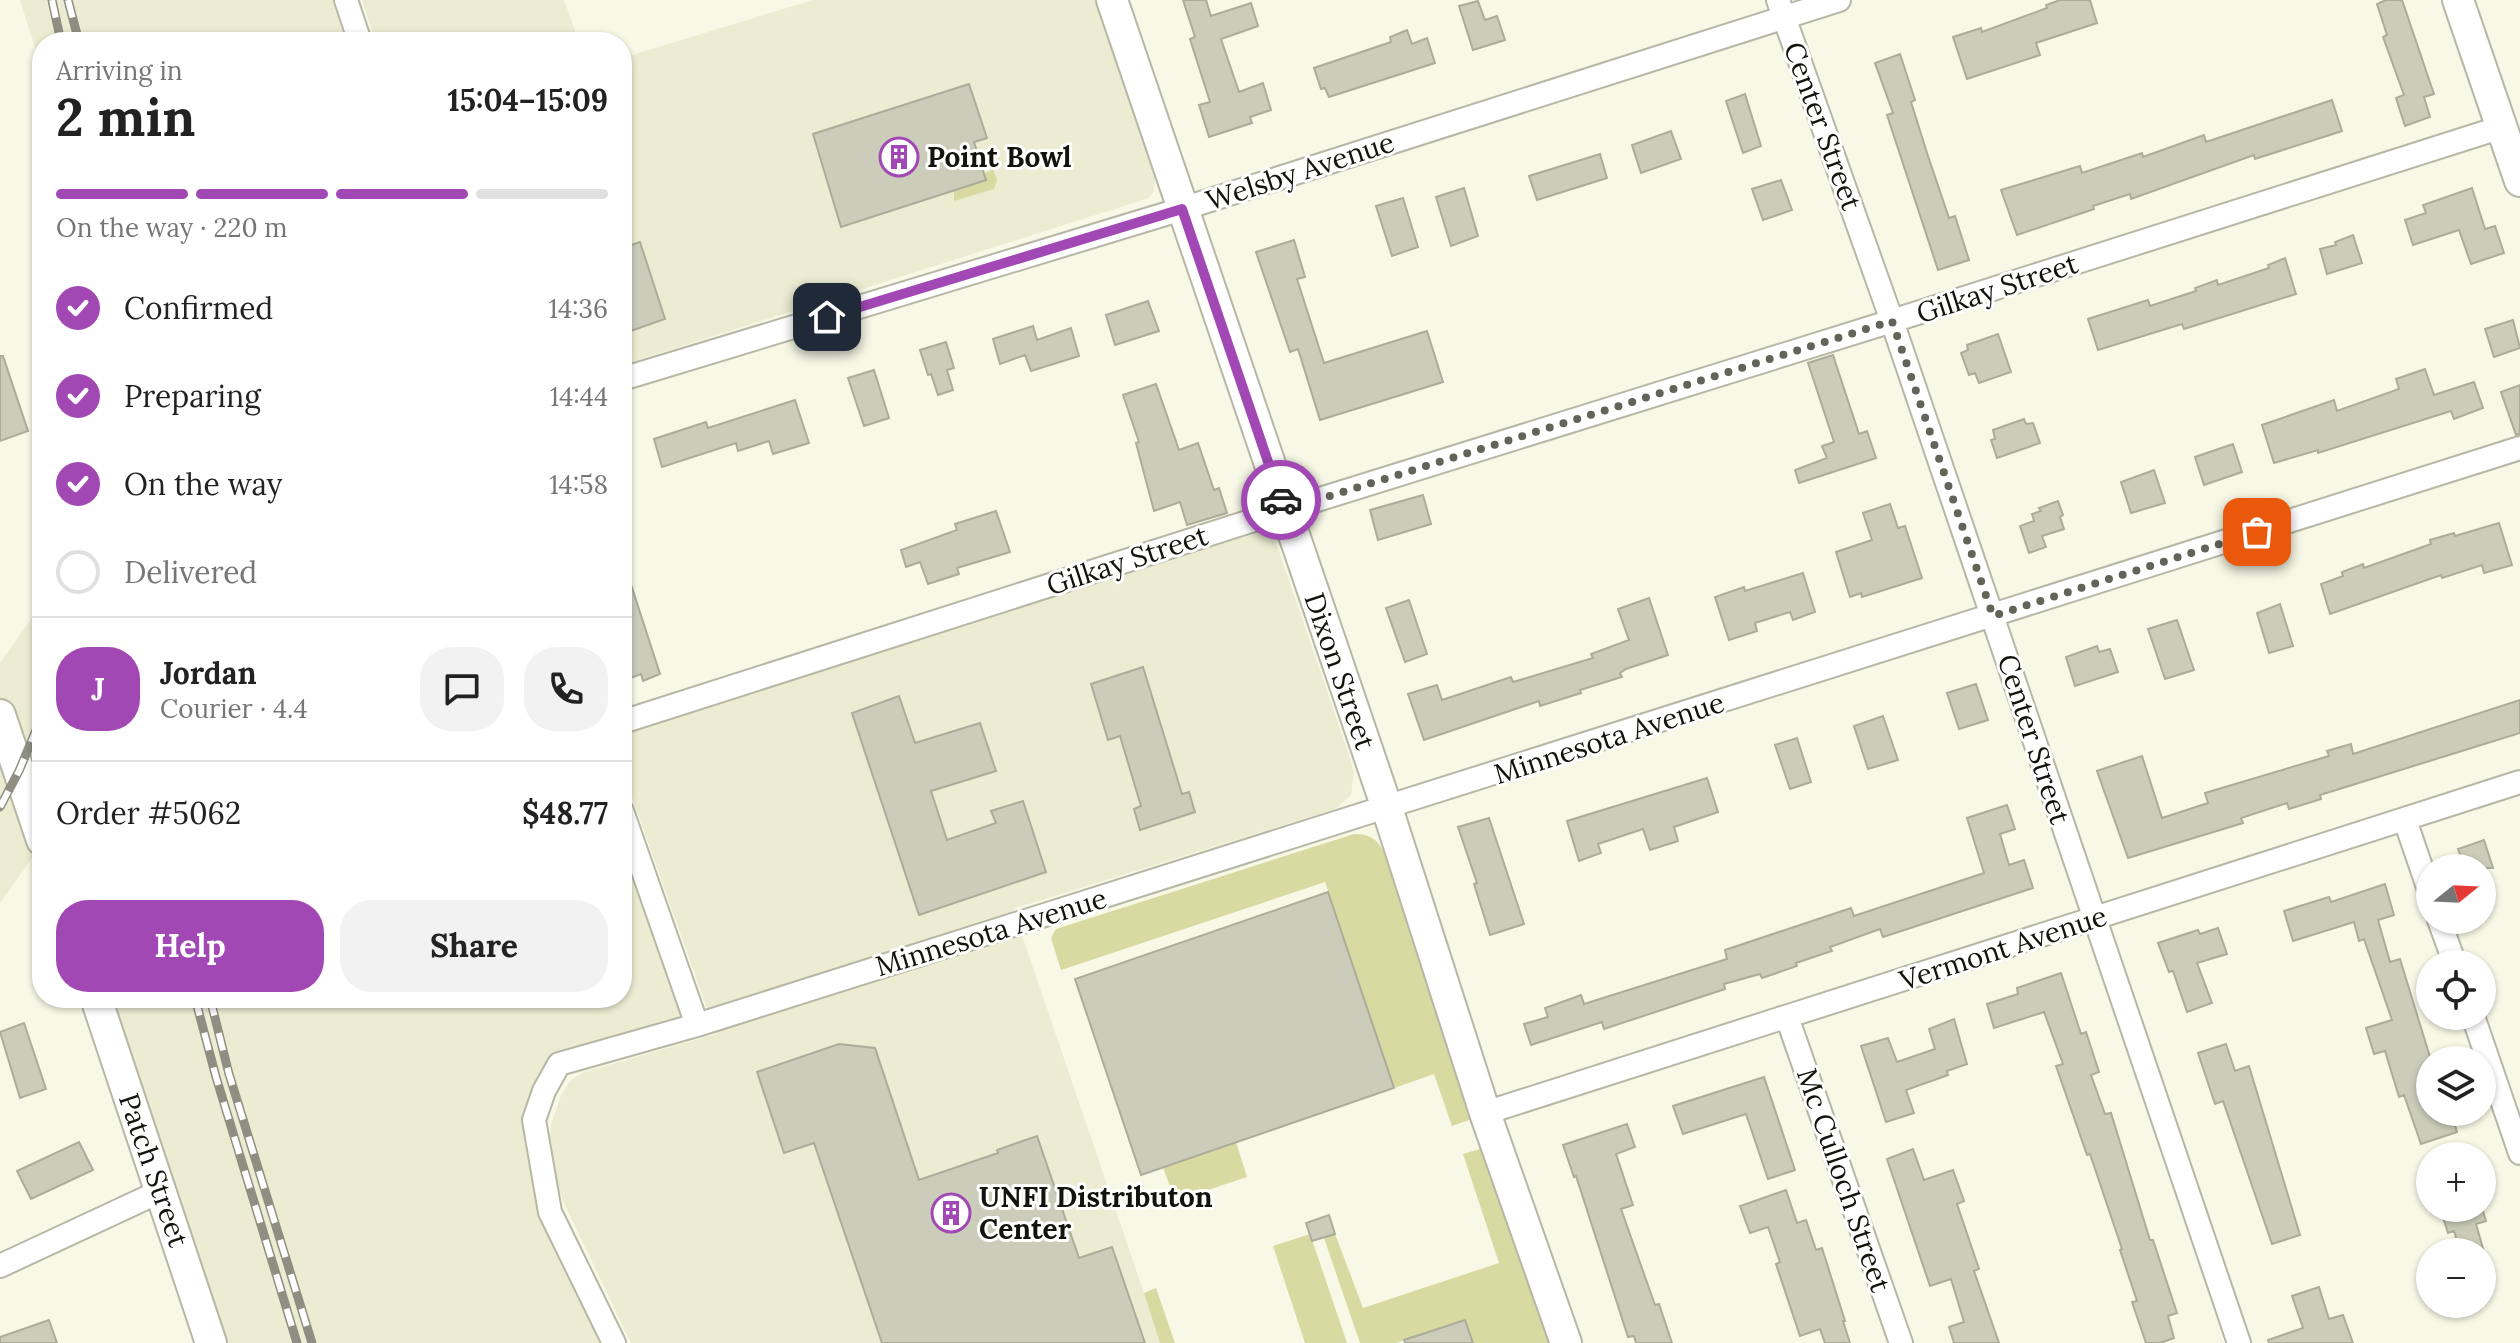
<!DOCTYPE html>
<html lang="en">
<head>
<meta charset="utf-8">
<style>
	body { margin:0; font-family:Lora,serif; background:#f2f2f2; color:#222; height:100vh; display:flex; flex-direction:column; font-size:30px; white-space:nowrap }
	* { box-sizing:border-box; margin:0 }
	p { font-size:26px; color:#767676 }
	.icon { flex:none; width:44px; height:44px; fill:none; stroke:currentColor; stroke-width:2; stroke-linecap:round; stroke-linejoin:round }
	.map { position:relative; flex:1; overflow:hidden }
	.drawer { position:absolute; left:32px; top:32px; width:600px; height:976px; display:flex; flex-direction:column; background:#fff; border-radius:32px; box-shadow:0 2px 6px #0004 }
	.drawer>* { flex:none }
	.needle { width:52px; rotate:72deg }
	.fabs { position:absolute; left:2416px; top:854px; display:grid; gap:16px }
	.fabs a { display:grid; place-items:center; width:80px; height:80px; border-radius:50%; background:#fff; box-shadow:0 2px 6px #0004; font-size:40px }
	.pin { position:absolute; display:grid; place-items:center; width:68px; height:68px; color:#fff; margin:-34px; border-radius:16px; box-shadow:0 4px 12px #0006 }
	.courier { position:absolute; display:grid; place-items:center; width:80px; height:80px; margin:-40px; border:6px solid #a148b4; border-radius:50%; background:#fff; color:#222; box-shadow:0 2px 10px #0007 }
	.overview em { font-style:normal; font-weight:800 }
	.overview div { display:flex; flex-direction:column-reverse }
	.overview { display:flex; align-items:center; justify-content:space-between; height:136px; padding:0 24px }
	h1 { font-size:52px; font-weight:800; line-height:60px }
	.bar { display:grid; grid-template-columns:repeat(4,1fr); gap:12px 8px; align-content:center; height:96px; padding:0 24px }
	.bar i { height:10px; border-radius:6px; background:#e0e0e0 }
	.bar .selected { background:#a148b4 }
	.bar p { grid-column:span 4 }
	.line { display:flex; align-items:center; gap:20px; padding:0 24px; border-top:2px solid #e0e0e0 }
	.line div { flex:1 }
	.round { display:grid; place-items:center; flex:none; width:84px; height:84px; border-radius:32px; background:#f2f2f2 }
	ol { padding:0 24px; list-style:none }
	li { display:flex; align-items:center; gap:24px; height:88px }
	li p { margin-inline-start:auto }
	li .icon { padding:8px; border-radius:50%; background:#a148b4; color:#fff; stroke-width:4 }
	li:last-child { color:#767676 }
	li i { width:44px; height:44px; border:4px solid #e0e0e0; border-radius:50% }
	.action { display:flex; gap:16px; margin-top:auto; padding:16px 24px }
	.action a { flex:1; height:92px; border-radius:32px; background:#a148b4; color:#fff; font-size:32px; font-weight:800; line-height:92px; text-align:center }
	.action a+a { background:#f2f2f2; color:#222 }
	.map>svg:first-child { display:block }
</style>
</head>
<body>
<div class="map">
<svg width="2520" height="1343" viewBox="0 0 2520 1343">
	<rect width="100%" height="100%" fill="#f7f8e5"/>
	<path fill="#ebecd2" d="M20,0h326l14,42h-318v28z
		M362,0h202l15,42h-203z
		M813,0h283l59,177 -1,14 -5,7 -527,167v-307z
		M1259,530l15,9 6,15 69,201 5,17 -3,23 -16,14 -322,100 148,434h-530l-68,-142 -7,-21 -6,-43 1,-12 9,-27 10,-17 14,-9 132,-38 -94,-265v-41z
		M42,604v240l-42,59v-240z
		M622,811l75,214 -138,39 -25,56 16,92 64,131h-403l-115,-345h526z"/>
	<path fill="#d8daa1" d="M993,169l4,11 -3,9 -40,12v-11z
		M1354,834c15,0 24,5 30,19l88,266 -20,7 -18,-52 -40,14 -69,-206 -264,88 -10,-32 5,-9z
		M1236,1142l11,35 -72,24 -12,-34z
		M1483,1148l67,195h-77l-9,-23 -68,23h-36l-36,-105 11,-4 28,74 136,-45 -36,-109z
		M1310,1234l37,109h-42l-32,-97z
		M1156,1288l19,55h-15l-16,-50z"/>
	<path fill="#cbcdba" stroke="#abac9a" stroke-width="2" d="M1183,0h23l5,16 40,-13 7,23 -37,13 18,53 24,-9 8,27 -21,7 2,6 -43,14 -10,-32 11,-3 -20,-63 5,-2z
		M2060,0h30l7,23 -61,20 4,12 -73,24 -14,-42 28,-9 1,4 65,-24 -1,-3z
		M2386,0h16l32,94 -10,3 6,20 -25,9 -9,-28 8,-3 -21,-58 4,-2 -10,-31z
		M1478,1l7,19 12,-4 8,24 -32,10 -14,-44z
		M1407,30l5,14 15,-6 8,25 -106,34 -4,-9 -4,1 -7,-21 77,-26 -1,-5z
		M1900,54l15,46 -4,2 17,54 21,62 6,-2 14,44 -31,10 -51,-155 6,-2 -18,-50z
		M969,84l18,54 -13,4 12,38 -145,47 -28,-93z
		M1745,94l16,52 -18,7 -17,-52z
		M2332,100l10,31 -87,28 -1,-4 -123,44 -1,-5 -37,12 1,3 -77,26 -16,-45 79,-24 2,7 60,-20 1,4 61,-22 2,7z
		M1671,131l10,28 -40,14 -9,-28z
		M1600,154l7,24 -70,22 -8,-24z
		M1781,180l11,30 -29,10 -11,-31z
		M1464,188l14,48 -27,10 -15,-49z
		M2472,188l13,41 10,-3 9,27 -33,11 -12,-34 -46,15 -8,-25 21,-7 -3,-8z
		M1403,198l15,49 -26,9 -16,-50z
		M2353,235l9,28 -35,11 -7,-25 16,-4 -1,-3z
		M1294,240l11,37 -8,2 27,84 103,-32 16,51 -123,38 -22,-71 -8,3 -34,-100z
		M640,242l25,77 -43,15v-86z
		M2285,258l11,36 -112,35 -2,-5 -84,26 -10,-31 60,-19 2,6 46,-15 -1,-3 22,-8 1,5 51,-17 -1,-3z
		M1148,301l11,30 -44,14 -9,-30z
		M2513,320l7,28 -26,9 -9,-28z
		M1033,326l4,14 34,-12 8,28 -48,15 -6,-16 -25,9 -7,-25z
		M1998,334l13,38 -32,11 -4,-10 -6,2 -8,-22 7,-3 -1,-5z
		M946,342l8,26 -7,2 6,20 -15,5 -7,-21 -3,1 -8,-25z
		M1833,355l26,79 8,-3 9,27 -77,25 -4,-13 32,-12 -5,-12 12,-4 -26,-79z
		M0,356h3l25,75 -28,10z
		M2425,369l9,26 40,-13 9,26 -29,11 -3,-8 -133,42v-3l-44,13 -12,-38 72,-25 3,11 62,-22 -3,-10z
		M874,370l15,48 -25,8 -16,-48z
		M1156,384l23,66 19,-7 16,47 5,-2 8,25 -40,12 -7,-23 -26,9 -18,-68 3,-1 -16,-47z
		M2520,385v49l-4,1 -15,-43z
		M795,400l14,43 -36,11 -4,-13 -31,10 -2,-8 -74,24 -8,-28 52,-17 2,6z
		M2024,419l2,5 7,-1 7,20 -43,15 -6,-18 4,-1 -2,-9z
		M2233,444l9,28 -38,13 -9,-28z
		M2154,470l11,33 -34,10 -10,-31z
		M1423,495l8,29 -53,16 -8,-30z
		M2058,501l5,14 -3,2 4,12 -22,7 4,11 -17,6 -9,-27 14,-5 -2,-7 9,-3 -2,-3z
		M1890,504l8,24 7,-2 17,52 -60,19 -1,-4 -11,4 -14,-45 36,-12 -9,-27z
		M996,511l14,41 -53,16 2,6 -31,10 -8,-22 -14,5 -5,-17 56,-20 -2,-6z
		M2499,523l13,42 -28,8 -2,-8 -40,13 -1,-3 -111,39 -9,-30 22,-8 -1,-4 21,-8 1,4 67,-24 -1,-4 24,-7 1,3z
		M622,566h3l35,108 -17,7 -2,-7 -13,5 -6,-19z
		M1803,573l12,39 -22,8 -3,-8 -35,11 2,8 -28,9 -14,-43 29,-10 1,4z
		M1649,598l19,57 -42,14 -6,4 2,4 -42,13 1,3 -41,13 -1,-5 -115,39 -16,-46 29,-9 5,15 69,-23 2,5 80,-24 -2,-4 38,-14 -11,-31z
		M1409,600l18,54 -22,8 -19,-54z
		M2280,604l13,42 -24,7 -12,-40z
		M2177,620l17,50 -29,9 -17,-50z
		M2097,646l2,6 11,-3 8,23 -43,14 -9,-29z
		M1143,667l39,127 7,-2 6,20 -55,18 -6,-21 7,-3 -21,-70 -12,4 -17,-56z
		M1976,684l12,36 -29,9 -12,-36z
		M899,696l16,47 65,-20 16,48 -65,20 16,49 49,-17 -5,-12 32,-10 23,71 -127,43 -67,-202z
		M2520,700v33l-200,62 1,4 -32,10 -2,-6 -46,15 2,5 -115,35 -31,-87 45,-15 20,62 46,-15 -3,-10 124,-37 -2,-5 24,-7 2,10z
		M1883,716l15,44 -30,9 -14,-43z
		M1797,738l14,44 -21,7 -15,-44z
		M1707,778l11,34 -44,15 4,14 -28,9 -7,-21 -45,15 3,9 -22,8 -12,-40z
		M2007,805l8,24 -15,5 9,31 15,-5 9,28 -150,49 -3,-8 -50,18 2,4 -36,12 1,3 -35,12 -2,-4 -36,10 1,5 -121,40 -2,-7 -71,23 -7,-21 24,-7 -3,-9 36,-13 3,9 143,-45 -2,-9 126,-42 3,8 130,-43 -17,-55z
		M1489,818l35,106 -34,11 -16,-51 3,-1 -19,-56z
		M2484,840l9,28h-28l-7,-19z
		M2385,884l9,31 -16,5 12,42 10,-3 30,98v55h21l6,20 -36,12 -17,-49 -5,2 -14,-46 -11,3 -8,-26 26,-8 -28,-81 -5,2 -5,-19 -61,19 -9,-30 45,-14 2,5z
		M1328,892l66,196 -253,87 -66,-196z
		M2218,928l9,26 -30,9 15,40 -25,9 -14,-41 -4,1 -11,-29 40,-13 2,4z
		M2061,973l20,61 5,-2 13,40 -8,3 14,39 6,-1 39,127h3l24,73 -9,3 6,22 -14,5h-14l-14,-41 5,-1 -17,-51 2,-1 -32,-95 -3,1 -31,-89 7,-2 -19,-52 -50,16 -7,-24 31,-10 -1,-6z
		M1954,1019l13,45 -20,7 1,4 -42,15 8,23 -28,9 -25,-76 27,-8 9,24 38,-13 -6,-20z
		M24,1023l22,66 -26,9 -20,-66z
		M839,1044l36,4 44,132 79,-27 -1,-3 40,-14 42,122 33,-11 33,96h-263l-68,-200 -30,10 -27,-81z
		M2226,1044l9,27 14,-5 51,169 -28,9 -49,-143 -8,3 -17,-51z
		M1764,1077l31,93 -27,9 -22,-65 -63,20 -10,-28z
		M1627,1124l8,23 -19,7 17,51 -12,4 34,96 4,-1 13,39h-36l-2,-7 -6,1 -52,-161 -2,1 -11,-32z
		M79,1142l14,28 -62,29 -14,-28z
		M1913,1149l11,31 29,-10 11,31 -7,3 22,65 -5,2 25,72h-45l-5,-16 15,-5 -13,-43 -21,7 -43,-127z
		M1786,1190l11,33 9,-3 10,30 6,-2 23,73h-2l7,22h-25l-5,-14 -20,7 -24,-72 4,-2 -12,-35 -18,6 -10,-27z
		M2440,1208h42l4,13 -10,3 8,28h-24l-6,-21 -6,2z
		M1329,1215l6,19 -23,7 -6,-18z
		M2319,1287l10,32 14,-4 10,28h-84l-1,-3 35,-12 -11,-32z
		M49,1320l8,23h-57v-6z
		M1465,1320l8,23h-68l-1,-3z"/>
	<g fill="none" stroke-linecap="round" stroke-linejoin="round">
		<g stroke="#b6b7a5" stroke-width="26">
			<path id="street" d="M346,0l14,42
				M1778,0l114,321 347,1022
				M622,379l560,-170 657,-209
				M622,722l663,-212 607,-189 610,-194
				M622,811l75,214
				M2405,820l25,73
				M2439,920l16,44
				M2473,1016l47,137
				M1787,1017l114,326
				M1485,1113l1035,-331
				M0,1266l161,-75
				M614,1343l-64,-131 -16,-92 10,-29 15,-27 138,-39 1823,-577"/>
		</g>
		<g stroke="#b6b7a5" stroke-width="34">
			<path id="secondary" d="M1112,0l275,808 98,305 81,230
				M2458,0l62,181
				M0,715l42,125
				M96,998l115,345"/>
		</g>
		<use href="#street" stroke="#fff" stroke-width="22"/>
		<use href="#secondary" stroke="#fff" stroke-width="30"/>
		<g stroke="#8e8f82" stroke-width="9">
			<path id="rail" d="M52,0l9,42
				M68,0l11,42
				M0,807l19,-36 23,-55
				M195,998l21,79 81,266
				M210,998l19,76 83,269"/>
		</g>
		<use href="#rail" stroke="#fff" stroke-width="6" stroke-dasharray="18" stroke-linecap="butt"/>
	</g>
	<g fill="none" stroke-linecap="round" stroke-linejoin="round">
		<path stroke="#636359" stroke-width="8" stroke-dasharray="0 14.4" d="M1281,500l4,10 607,-189 101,295 264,-84"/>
		<path stroke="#a148b4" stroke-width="10" d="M827,317l355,-108 99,291"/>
	</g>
	<defs>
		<g id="building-ring" transform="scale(2)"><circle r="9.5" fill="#fff" stroke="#a148b4" stroke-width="1.5"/><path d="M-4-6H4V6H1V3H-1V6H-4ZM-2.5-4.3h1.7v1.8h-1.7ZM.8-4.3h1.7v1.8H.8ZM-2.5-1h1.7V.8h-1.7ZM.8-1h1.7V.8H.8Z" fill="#a148b4"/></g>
	</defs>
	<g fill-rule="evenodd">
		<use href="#building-ring" x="899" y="157"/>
		<use href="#building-ring" x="951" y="1213"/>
	</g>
	<g text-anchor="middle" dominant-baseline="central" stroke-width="6" stroke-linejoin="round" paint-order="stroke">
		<g font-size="28" fill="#13130d" stroke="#fff">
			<text transform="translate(1823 126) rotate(70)">Center Street</text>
			<text transform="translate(1300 171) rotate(-18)">Welsby Avenue</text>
			<text transform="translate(1997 288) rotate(-18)">Gilkay Street</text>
			<text transform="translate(1127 560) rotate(-18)">Gilkay Street</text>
			<text transform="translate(1340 671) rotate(71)">Dixon Street</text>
			<text transform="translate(1609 738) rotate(-18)">Minnesota Avenue</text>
			<text transform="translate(2034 739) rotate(72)">Center Street</text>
			<text transform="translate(991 932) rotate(-17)">Minnesota Avenue</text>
			<text transform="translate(2003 948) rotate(-18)">Vermont Avenue</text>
			<text transform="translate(154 1170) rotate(71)">Patch Street</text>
			<text transform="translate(1844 1180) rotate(71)">Mc Culloch Street</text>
		</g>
		<g font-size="28" font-weight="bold" fill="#13130d" stroke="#fff" text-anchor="start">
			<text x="927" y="157">Point Bowl</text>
			<text x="979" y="1197">UNFI Distributon<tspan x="979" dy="32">Center</tspan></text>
		</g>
	</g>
</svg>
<div class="fabs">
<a><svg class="needle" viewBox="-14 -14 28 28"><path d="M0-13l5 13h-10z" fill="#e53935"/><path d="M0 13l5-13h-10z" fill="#767676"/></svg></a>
<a><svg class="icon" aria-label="locate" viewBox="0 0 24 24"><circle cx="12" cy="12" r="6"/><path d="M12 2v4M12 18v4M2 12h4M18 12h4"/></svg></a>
<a><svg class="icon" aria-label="layers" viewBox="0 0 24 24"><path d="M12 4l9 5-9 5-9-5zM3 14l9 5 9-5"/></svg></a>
<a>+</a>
<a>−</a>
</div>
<div class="pin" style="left:2257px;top:532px;background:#ea580c"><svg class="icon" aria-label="bag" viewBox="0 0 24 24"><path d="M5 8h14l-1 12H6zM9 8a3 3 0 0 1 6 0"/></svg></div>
<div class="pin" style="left:827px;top:317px;background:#1f2937"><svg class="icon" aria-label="home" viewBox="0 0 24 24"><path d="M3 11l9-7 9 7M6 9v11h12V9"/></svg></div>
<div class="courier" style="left:1281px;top:500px"><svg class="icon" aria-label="car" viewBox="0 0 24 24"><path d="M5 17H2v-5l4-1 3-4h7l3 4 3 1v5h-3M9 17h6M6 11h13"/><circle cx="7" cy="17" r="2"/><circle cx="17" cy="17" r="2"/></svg></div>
<section class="drawer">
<div class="overview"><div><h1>2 min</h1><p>Arriving in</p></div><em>15:04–15:09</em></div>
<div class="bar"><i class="selected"></i><i class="selected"></i><i class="selected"></i><i></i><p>On the way · 220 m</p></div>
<ol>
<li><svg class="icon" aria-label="check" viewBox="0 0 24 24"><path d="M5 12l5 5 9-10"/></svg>Confirmed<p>14:36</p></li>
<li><svg class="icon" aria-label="check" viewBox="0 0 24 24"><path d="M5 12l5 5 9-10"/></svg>Preparing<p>14:44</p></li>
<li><svg class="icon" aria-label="check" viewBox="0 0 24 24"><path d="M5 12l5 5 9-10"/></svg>On the way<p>14:58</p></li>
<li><i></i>Delivered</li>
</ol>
<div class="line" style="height:144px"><b class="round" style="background:#a148b4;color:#fff">J</b><div><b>Jordan</b><p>Courier · 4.4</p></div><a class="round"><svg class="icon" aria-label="chat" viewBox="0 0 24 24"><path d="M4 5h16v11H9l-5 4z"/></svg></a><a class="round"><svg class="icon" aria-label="phone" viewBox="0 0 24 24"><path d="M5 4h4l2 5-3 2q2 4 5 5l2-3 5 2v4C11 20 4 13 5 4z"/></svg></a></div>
<div class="line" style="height:104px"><div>Order #5062</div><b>$48.77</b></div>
<div class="action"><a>Help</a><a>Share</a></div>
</section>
</div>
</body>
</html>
